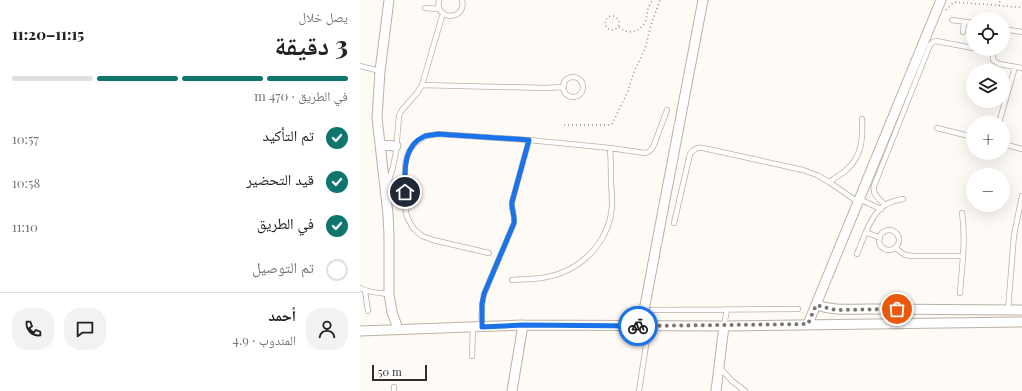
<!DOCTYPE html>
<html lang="ar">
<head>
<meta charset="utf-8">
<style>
	body { margin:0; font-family:"Playfair Display","Noto Naskh Arabic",serif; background:#f2f2f2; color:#222; direction:rtl; height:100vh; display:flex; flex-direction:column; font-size:15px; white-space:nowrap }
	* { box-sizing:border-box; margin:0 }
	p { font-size:13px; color:#767676 }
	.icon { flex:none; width:22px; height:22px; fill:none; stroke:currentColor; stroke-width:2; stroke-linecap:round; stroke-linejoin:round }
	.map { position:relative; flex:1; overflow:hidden; direction:ltr }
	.sheet { display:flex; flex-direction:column; background:#fff; width:360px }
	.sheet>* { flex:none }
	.tools { position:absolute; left:606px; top:12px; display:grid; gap:8px }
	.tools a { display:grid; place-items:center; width:44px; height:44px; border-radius:50%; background:#fff; box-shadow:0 4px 16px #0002; font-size:20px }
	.scale { position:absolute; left:12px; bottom:10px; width:55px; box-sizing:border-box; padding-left:4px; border:2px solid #322d29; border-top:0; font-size:11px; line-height:14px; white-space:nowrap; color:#322d29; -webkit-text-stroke:3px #fff; paint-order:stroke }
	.pin { position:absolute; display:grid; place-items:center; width:34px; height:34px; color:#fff; margin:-17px; border:2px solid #fff; border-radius:50%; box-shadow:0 1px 4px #0007 }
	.courier { position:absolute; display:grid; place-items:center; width:40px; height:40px; margin:-20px; border:3px solid #1a73e8; border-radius:50%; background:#fff; color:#222; box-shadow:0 1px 5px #0007 }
	.head em { font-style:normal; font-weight:800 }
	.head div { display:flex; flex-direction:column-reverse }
	.head { display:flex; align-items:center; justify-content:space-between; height:68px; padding:0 12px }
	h1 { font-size:26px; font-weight:800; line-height:30px }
	.bar { display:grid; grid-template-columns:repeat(4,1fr); gap:6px 4px; align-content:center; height:48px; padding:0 12px }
	.bar i { height:5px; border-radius:3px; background:#e0e0e0 }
	.bar .active { background:#0f766e }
	.bar p { grid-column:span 4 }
	.line { display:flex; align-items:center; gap:10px; padding:0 12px; border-top:1px solid #e0e0e0 }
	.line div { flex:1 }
	.round { display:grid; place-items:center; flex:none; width:42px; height:42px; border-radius:16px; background:#f2f2f2 }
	ol { padding:0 12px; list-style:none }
	li { display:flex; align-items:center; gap:12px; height:44px }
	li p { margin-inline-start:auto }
	li .icon { padding:4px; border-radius:50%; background:#0f766e; color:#fff; stroke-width:4 }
	li:last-child { color:#767676 }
	li i { width:22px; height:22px; border:2px solid #e0e0e0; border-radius:50% }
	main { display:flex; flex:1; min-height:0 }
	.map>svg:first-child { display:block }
</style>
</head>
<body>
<main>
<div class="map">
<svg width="662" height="391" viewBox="0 0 662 391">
	<rect width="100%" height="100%" fill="#fefaf5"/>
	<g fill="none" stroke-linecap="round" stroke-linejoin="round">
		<g stroke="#bcb1a6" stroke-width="6">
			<path id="service" d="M79,0c-5,21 28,21 23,0
				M65,8l14,1
				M592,20l21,3
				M643,29l19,3
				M603,32l1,-10
				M621,49l9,2 3,4v5l6,4 23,4
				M0,66l20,5
				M203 87a10 10 0 1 1 20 0a10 10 0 1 1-20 0Z
				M62,85l123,3 19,-1
				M639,123l16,-56
				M577,128l36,9
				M643,144l19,5
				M469,182c6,-4 11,-7 16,-11 17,-14 18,-32 17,-52
				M27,187l6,-20 3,-15 3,-36 3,-6 15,-17 5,-8 21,-72
				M499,199l22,10
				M525,205c-6,-6 -13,-11 -11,-19l56,-141 3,-3 3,-1 37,7
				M314,223l16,-69c4,-5 7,-7 13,-6l100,22 14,5 12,7 29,20
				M519 240a10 10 0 1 1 20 0a10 10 0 1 1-20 0Z
				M506,232l14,6
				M535,248l10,7 7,1h50
				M129,253l-56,-13 -11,-4 -9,-8 -6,-11 -2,-11v-41l3,-12 7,-10 11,-7 12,-2 91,6 81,8 35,5c5,-1 7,-3 9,-8l13,-35
				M497,254c7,-16 13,-39 28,-49 5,-3 12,-5 18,-6
				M152,280c16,-1 34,-1 49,-7 28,-11 49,-36 51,-67 0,-7 0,-14 -1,-21 0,-12 0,-25 -1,-37
				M0,288c9,5 19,5 29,6
				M5,291l3,20
				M600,293c2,-26 6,-54 2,-80
				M292,310l146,-1
				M648,310l6,-75 8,-39
				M364,326l3,-17
				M122,327c-1,-12 -1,-21 2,-33l30,-71c1,-8 -3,-14 -2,-21l17,-62
				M112,356l1,-29
				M360,368l12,13 13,10
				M34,391v-4
				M279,391l10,-65"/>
		</g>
		<g stroke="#bcb1a6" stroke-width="11">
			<path id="minor" d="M29,0l-9,71 -3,47 11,96 1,22v58l3,18 6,17
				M20,145l16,1
				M456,305c19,6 32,4 52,4l154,1
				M448,324l133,-324
				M281,326l62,-326
				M0,331l163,-6 201,1 298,-4
				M152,391l11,-66
				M356,391l8,-65"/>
		</g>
		<path stroke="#928e89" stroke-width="1.5" stroke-dasharray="1 3" stroke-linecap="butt" d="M639,6l1,-6
			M586,10l6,-6 4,-2c7,1 14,1 22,2 8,0 17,1 25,2 6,0 13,2 19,1
			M245 23a7 7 0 1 1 14 0a7 7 0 1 1-14 0Z
			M259,27c10,8 20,6 26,-5 2,-4 2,-9 3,-13 1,-3 3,-6 4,-9
			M204,125h44l4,-1 16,-33 6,-19 11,-23 6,-24 9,-25"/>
		<use href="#service" stroke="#fff" stroke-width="4.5"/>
		<use href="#minor" stroke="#fff" stroke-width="9"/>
	</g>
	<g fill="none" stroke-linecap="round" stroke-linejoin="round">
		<path stroke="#797570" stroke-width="4" stroke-dasharray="0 7.2" d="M278,326l170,-2 8,-19 19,5 62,-1"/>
		<path stroke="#1a73e8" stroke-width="5" d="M45,192c0,-20 -3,-46 20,-56 4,-1 9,-1 13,-2l91,6 -17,62c-1,7 3,13 2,21l-30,71 -2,10v23l41,-2 115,1"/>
	</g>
</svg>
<div class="tools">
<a><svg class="icon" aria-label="locate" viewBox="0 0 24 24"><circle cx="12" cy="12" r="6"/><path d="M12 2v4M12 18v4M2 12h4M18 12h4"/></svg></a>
<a><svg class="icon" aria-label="layers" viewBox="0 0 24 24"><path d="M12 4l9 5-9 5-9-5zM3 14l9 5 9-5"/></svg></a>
<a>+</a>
<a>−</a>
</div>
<div class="scale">50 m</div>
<div class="pin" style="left:537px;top:309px;background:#ea580c"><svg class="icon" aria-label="bag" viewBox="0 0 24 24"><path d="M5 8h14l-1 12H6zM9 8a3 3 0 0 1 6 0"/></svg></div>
<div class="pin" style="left:45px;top:192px;background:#1f2937"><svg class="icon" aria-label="home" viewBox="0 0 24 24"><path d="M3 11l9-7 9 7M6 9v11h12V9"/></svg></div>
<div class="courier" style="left:278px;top:326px"><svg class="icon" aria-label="bike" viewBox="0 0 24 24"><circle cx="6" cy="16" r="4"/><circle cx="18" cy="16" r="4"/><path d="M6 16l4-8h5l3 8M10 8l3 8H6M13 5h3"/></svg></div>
</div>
<section class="sheet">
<div class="head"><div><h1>3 دقيقة</h1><p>يصل خلال</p></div><em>11:15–11:20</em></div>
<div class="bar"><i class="active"></i><i class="active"></i><i class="active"></i><i></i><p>في الطريق · 470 m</p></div>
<ol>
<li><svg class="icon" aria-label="check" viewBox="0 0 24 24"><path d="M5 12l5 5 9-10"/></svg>تم التأكيد<p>10:57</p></li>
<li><svg class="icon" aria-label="check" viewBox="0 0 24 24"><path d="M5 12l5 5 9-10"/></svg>قيد التحضير<p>10:58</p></li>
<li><svg class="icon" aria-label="check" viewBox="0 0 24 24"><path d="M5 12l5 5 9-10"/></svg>في الطريق<p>11:10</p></li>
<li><i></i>تم التوصيل</li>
</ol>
<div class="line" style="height:72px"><a class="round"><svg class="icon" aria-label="person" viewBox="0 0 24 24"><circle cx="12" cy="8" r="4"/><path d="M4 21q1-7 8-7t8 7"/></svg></a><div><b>أحمد</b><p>المندوب · 4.9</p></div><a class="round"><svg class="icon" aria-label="chat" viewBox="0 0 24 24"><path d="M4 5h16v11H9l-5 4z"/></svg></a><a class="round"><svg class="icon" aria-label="phone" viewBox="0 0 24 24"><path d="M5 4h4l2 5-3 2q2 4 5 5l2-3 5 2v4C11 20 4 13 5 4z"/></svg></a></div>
</section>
</main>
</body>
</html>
